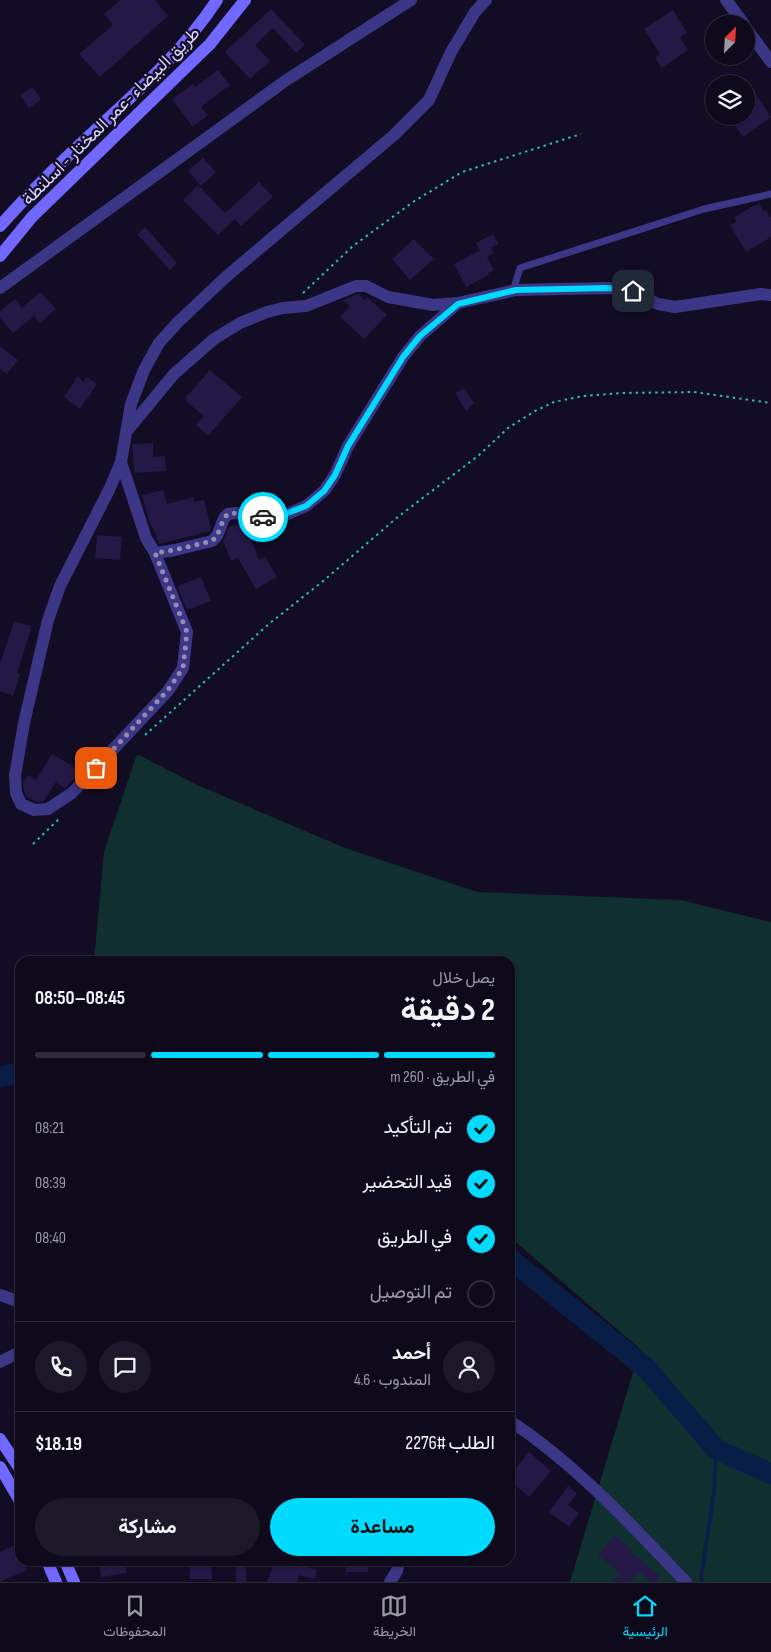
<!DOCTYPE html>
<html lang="ar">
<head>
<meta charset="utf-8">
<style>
	body { margin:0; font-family:"Sofia Sans Condensed",Vazirmatn,sans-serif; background:#1c1829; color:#f1f3f6; direction:rtl; height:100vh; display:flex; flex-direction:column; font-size:19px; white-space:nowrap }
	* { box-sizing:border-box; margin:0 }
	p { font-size:16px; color:#9b9aa3 }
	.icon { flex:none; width:28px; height:28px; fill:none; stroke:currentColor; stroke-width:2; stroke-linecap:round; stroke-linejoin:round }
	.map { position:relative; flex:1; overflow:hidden; direction:ltr }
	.panel { position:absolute; left:15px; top:956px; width:500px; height:610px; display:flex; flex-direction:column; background:#0e0a1c; border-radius:15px; box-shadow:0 1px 4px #0004,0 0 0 1px #2e2b3b; direction:rtl }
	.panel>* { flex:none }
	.needle { width:32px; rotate:24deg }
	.fabs { position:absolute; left:705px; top:15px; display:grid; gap:10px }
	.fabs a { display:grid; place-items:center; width:50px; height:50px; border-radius:50%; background:#0e0a1c; box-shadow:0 1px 4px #0004,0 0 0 1px #2e2b3b; font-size:25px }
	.pin { position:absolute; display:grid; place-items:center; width:42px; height:42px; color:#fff; margin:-21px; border-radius:10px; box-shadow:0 2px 8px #0006 }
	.courier { position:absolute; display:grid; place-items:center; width:50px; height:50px; margin:-25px; border:4px solid #00dafc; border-radius:50%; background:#fff; color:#222; box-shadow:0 1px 6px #0007 }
	.head em { font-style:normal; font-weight:700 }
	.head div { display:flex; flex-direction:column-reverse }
	.head { display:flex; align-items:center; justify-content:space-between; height:85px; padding:0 20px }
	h1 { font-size:32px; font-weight:700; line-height:38px }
	.bar { display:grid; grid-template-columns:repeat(4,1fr); gap:8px 5px; align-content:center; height:60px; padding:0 20px }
	.bar i { height:6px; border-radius:4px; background:#2e2b3b }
	.bar .selected { background:#00dafc }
	.bar p { grid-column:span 4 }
	.line { display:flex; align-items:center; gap:12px; padding:0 20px; border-top:1px solid #2e2b3b }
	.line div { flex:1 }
	.round { display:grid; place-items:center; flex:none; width:52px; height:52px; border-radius:26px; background:#1c1829 }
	ol { padding:0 20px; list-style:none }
	li { display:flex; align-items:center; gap:15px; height:55px }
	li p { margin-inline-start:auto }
	li .icon { padding:5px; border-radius:50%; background:#00dafc; color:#111; stroke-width:4 }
	li:last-child { color:#9b9aa3 }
	li i { width:28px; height:28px; border:2px solid #2e2b3b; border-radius:50% }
	.primary-button { display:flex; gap:10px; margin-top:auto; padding:10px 20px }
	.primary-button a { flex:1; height:58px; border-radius:30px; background:#00dafc; color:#111; font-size:20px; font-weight:700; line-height:58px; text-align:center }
	.primary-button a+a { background:#1c1829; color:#f1f3f6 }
	.menu { display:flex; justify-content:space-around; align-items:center; height:70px; border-top:1px solid #2e2b3b; background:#0e0a1c; font-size:14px; color:#9b9aa3 }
	.menu a { display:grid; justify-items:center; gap:2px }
	.menu .selected { color:#00dafc }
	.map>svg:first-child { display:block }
</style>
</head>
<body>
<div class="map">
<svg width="771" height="1582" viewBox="0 0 771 1582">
	<rect width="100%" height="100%" fill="#120d25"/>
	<path fill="#102f2f" d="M137,754l58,30 150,64 132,44 203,8 91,22v660h-201l70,-233 -130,-112v-276h-416l10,-109z"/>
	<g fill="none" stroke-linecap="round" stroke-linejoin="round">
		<path stroke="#091e47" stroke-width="4" d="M703,1582l-2,-5 13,-84 2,-44"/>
		<path stroke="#091e47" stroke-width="21" d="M0,1077l20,-4
			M510,1259l136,109 70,81 55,25"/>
	</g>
	<path fill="#231846" d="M120,0h35l13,16 -68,61 -21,-23 34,-29 -9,-11z
		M271,9l34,36 -8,7h-2l-22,-24 -18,17 15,16 -20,18 -25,-27z
		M673,10l14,23 -7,4 8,13 -26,18 -7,-10 5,-4 -16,-25z
		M218,70l12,15 -29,22 7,8 -15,12 -21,-28 21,-15 2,3z
		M33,87l8,13 -12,8 -9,-13z
		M755,93l16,24 -28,20 -15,-21h18v-16z
		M203,158l13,14 -15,14 -13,-15z
		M259,182l14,15 -32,29 -6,-7 -17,16 -35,-35 15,-15 27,28z
		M759,203l4,8 3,-1 5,8v19l-25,15 -16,-27 7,-3 -3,-5z
		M145,227l32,36 -7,7 -33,-36z
		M493,234l5,10 -7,4 3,5 -7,4 7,13 -6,3 1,2 -23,12 -12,-23 26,-14 -4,-7z
		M414,239l20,20 -24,21 -18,-21z
		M40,292l16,17 -16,14 -6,-7 -21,17 -13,-15v-7l15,-12 7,9z
		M358,294l7,6 2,-3 20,18 -23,24 -24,-22 10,-11 -7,-6z
		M0,346l18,14 -11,14 -7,-5z
		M210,370l32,27 -34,39 -12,-11 8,-9 -18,-15v-4z
		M78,376l5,6 4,-5 10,7 -17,25 -16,-12z
		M464,389l10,14 -8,8 -11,-18z
		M153,443v14l12,-1 1,15 -32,2 -2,-29z
		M163,490l4,14 26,-7 1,5 10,-2 7,28 -1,3 -51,13 -7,-18 -1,1 -9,-32z
		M243,522h1l15,38 6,-3 12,20 -21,12 -18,-31 -7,3 -8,-20 6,-14z
		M97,535l25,2 -2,23 -25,-2z
		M201,577l10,24 -24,9 -10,-24z
		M14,622l18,4 -15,47 3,1 -7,22 -13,-5v-27z
		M52,754l29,17 -14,16 -2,1 -9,-6 -12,19 -8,1 -10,-6 -2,-5 -1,-9 5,-7 8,5z
		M529,1452l22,19 -22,26 -19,-16v-6z
		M568,1486l9,7 -9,12 11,8 -10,14 -20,-15z
		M615,1535l17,15 -1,2 29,24 -4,6h-4l-12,-10 -11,10h-17l9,-8 -23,-19z
		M15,1545l5,10v6h3l4,9 -27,12v-30z
		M99,1561h27l1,12 -26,4z
		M190,1561h21l1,18h-22z
		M275,1561h28l-1,5 15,3 -2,10 -16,-4 -2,7h-30z
		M345,1562h23v10h-22z
		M236,1564h10v18h-10z"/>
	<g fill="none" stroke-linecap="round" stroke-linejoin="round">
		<path stroke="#29bbb7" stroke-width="2" stroke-dasharray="2.5 4" stroke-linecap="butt" d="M303,293l50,-47 60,-44 49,-30 119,-38
			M145,735l125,-112 52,-41 77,-66 79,-60 30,-28 27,-17 19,-9 29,-6 39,-3 72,-1 77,11
			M33,844l28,-27"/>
		<path stroke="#3c3686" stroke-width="7" d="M513,291l7,-23 184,-59 67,-15"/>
		<path stroke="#3c3686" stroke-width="12" d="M726,0l18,24
			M746,28l25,34
			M0,288l285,-207 126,-81
			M127,431l47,-57 40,-35 26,-16 27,-11 16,-4 23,-2 50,-20h10l22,11 45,8 25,-2 58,-13 92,-2 25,3 25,13 17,3 86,-13 10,1
			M121,462l25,76 9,15 20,-3 37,-9 5,-5 7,-18 4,-4 8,-1 29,4 20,-2 21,-9 18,-15 11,-16 13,-29 55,-89 17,-21 38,-33
			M155,553l32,79 -4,36 -15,23 -96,102 -24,16 -14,1 -13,-6 -5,-11 -1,-17 9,-53 24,-103 12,-34 49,-96 12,-28 10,-58 13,-34 15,-27 18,-20 50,-47 167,-141 35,-35 22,-48 24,-40 11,-12
			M0,1295l20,7
			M0,1362l20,-10
			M510,1421c67,44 121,104 176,161
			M390,1582l7,-11 2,-10"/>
		<path stroke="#7168ff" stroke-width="12" d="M0,226c31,-35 65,-68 100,-100 42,-39 85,-77 117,-126
			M0,256l32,-39 178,-173 35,-44
			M0,1439l20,30
			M0,1467l20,34
			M47,1561l9,21
			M65,1561l9,21"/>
	</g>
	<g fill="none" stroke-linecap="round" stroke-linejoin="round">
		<path stroke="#938cb3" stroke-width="5" stroke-dasharray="0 9" d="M96,768l72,-78 15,-22 4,-36 -32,-79 19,-3 38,-9 5,-5 7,-18 4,-4 8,-1 27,4"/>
		<path stroke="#00dafc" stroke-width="6" d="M263,517l22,-3 21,-8 18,-15 11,-16 13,-29 55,-89 17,-21 38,-32 58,-14 92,-2 25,3"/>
	</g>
	<g text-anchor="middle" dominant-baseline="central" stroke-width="4.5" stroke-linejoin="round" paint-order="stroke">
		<g font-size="18" fill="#d8d1ff" stroke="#120d25">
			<text transform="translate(111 116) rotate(-45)">طريق البيضاء -عمر المختار - اسلنطة</text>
		</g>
	</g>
</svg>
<div class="fabs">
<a><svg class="needle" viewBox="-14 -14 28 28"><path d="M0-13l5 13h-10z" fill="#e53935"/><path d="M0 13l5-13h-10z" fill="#9b9aa3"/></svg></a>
<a><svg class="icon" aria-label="layers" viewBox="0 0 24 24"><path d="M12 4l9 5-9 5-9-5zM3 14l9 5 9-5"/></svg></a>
</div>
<div class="pin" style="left:96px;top:768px;background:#ea580c"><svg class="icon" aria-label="bag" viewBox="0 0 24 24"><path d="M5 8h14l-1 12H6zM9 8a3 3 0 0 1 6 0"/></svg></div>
<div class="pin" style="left:633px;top:291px;background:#1f2937"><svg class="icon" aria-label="home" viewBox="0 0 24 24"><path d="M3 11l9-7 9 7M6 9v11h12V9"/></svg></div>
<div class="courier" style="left:263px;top:517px"><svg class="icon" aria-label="car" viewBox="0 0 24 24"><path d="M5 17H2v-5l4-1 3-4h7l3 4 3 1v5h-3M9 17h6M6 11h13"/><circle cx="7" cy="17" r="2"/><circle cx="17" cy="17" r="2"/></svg></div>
<section class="panel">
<div class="head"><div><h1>2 دقيقة</h1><p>يصل خلال</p></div><em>08:45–08:50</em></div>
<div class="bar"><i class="selected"></i><i class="selected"></i><i class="selected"></i><i></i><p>في الطريق · 260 m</p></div>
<ol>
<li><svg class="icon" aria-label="check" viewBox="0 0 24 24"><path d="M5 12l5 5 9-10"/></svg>تم التأكيد<p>08:21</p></li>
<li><svg class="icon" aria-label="check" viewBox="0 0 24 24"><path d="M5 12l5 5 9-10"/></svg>قيد التحضير<p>08:39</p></li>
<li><svg class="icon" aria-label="check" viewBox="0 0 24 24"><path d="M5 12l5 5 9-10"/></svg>في الطريق<p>08:40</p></li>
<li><i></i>تم التوصيل</li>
</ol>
<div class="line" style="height:90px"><a class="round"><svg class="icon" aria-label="person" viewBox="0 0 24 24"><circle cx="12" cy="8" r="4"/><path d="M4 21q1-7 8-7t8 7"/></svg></a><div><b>أحمد</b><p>المندوب · 4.6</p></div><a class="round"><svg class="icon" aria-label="chat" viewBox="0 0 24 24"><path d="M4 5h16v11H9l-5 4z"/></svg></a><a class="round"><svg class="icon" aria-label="phone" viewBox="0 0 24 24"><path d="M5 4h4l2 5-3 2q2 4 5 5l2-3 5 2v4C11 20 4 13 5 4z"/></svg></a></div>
<div class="line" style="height:65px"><div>الطلب #2276</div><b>$18.19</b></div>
<div class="primary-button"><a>مساعدة</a><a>مشاركة</a></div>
</section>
</div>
<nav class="menu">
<a class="selected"><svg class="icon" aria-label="home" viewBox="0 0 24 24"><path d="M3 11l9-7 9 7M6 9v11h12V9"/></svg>الرئيسية</a>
<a><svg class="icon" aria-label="map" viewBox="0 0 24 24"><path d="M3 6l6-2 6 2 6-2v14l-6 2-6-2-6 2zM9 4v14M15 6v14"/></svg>الخريطة</a>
<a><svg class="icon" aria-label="saved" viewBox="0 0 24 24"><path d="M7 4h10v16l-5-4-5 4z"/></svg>المحفوظات</a>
</nav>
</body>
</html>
